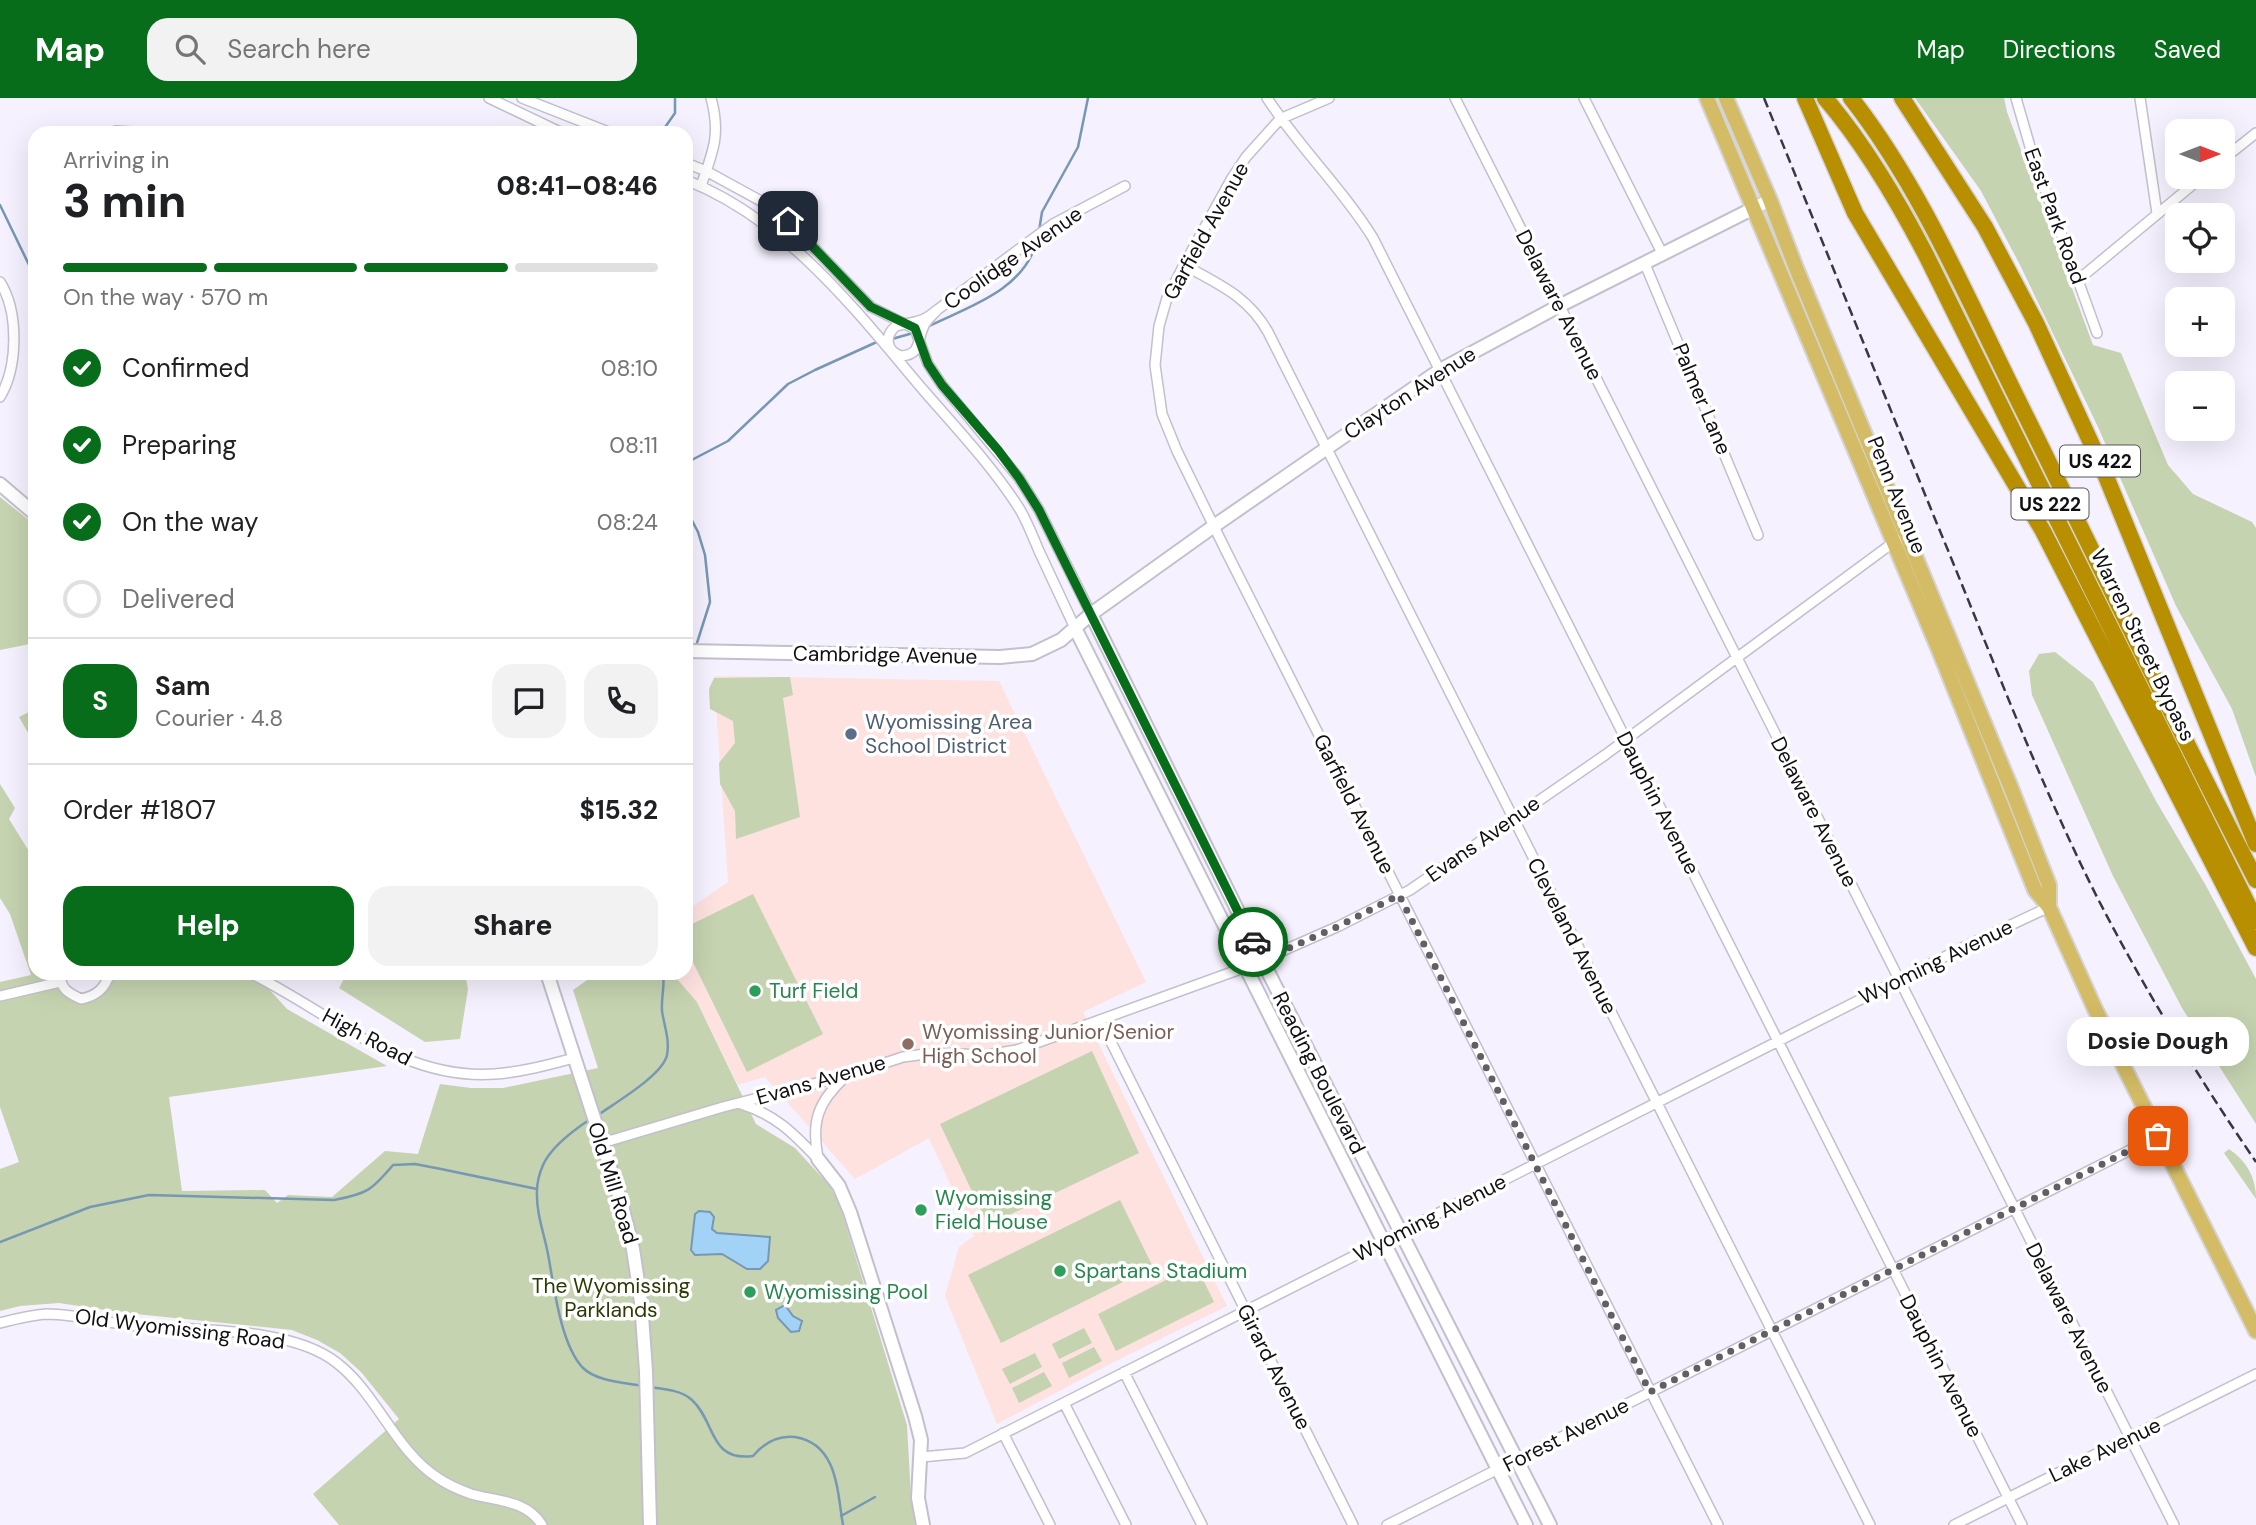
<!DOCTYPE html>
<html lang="en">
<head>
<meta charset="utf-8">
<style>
	body { margin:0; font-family:"DM Sans",sans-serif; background:#f2f2f2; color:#202124; height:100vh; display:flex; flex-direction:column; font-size:26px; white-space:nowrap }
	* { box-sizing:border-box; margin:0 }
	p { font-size:23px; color:#757577 }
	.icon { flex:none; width:38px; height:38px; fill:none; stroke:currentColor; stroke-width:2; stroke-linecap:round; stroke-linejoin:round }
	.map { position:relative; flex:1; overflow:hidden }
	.drawer { position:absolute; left:28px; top:28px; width:665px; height:854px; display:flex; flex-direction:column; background:#fff; border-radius:21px; box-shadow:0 7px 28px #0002 }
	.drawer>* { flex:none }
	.needle { width:46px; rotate:90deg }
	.fabs { position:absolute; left:2165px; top:21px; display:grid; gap:14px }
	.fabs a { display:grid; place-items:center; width:70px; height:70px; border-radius:14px; background:#fff; box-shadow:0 7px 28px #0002; font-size:35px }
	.pin { position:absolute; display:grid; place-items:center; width:60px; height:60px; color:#fff; margin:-30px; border-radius:14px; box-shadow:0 4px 10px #0006 }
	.courier { position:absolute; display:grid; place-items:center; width:70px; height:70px; margin:-35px; border:5px solid #076d1b; border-radius:50%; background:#fff; color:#222; box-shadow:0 2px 9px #0007 }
	.bubble { position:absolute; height:49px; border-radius:21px; background:#fff; box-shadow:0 7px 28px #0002; font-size:23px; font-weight:800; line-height:49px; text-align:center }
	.summary em { font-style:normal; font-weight:800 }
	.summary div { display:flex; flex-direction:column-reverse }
	.summary { display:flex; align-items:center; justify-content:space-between; height:119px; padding:0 35px }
	h1 { font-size:46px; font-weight:800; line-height:52px }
	.bar { display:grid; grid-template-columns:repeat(4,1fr); gap:10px 7px; align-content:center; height:84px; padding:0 35px }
	.bar i { height:9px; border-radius:5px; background:#e0e0e0 }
	.bar .active { background:#076d1b }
	.bar p { grid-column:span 4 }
	.line { display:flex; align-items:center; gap:18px; padding:0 35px; border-top:2px solid #e0e0e0 }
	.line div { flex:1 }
	.round { display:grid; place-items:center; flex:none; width:74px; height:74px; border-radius:21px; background:#f2f2f2 }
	ol { padding:0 35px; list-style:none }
	li { display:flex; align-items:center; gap:21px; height:77px }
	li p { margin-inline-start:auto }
	li .icon { padding:7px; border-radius:50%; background:#076d1b; color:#fff; stroke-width:4 }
	li:last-child { color:#757577 }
	li i { width:38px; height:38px; border:4px solid #e0e0e0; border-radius:50% }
	.button { display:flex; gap:14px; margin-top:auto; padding:14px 35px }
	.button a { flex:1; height:80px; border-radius:21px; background:#076d1b; color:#fff; font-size:28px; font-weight:800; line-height:80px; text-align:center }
	.button a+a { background:#f2f2f2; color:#202124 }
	header { display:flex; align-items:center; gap:42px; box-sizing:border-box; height:98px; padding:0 35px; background:#076d1b; color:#fff }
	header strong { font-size:33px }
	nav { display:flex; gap:38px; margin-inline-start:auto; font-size:24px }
	.search { width:490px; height:63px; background:#f2f2f2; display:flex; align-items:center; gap:18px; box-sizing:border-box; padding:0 24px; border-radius:21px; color:#757577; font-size:26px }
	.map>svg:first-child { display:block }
</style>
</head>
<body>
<header>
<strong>Map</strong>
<div class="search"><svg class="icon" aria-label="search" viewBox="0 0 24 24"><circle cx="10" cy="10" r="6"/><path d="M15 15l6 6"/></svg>Search here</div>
<nav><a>Map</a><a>Directions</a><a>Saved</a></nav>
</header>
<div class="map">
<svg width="2256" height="1427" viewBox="0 0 2256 1427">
	<rect width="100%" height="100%" fill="#f5f1fe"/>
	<path fill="#fde2e0" d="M714,578l285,5 147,301 -63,30 144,294 -117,58 -113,60 -52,-128 14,-49 15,-11 -45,-98 -74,41 -90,-102 -27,8 -41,-83 -25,-29h14v-62l42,-29z"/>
	<path fill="#c5d3b0" d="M1915,0h89l3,14 86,233 28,8 47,112 25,29 59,28 4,6v249l-24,-68 -56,-103 -78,-179 -78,-162 -39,-74z
		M0,399l35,28v118l-35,7z
		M2055,554l38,30 63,119 49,83 51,95v145l-74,-116 -69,-132 -81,-181 -3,-24 10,-17z
		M790,579l3,18 -10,3 17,119 -64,22 -1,-28 -15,-27 -1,-21 16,-20 -2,-22 -23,-12 -1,-20 5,-11z
		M35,611v36l-16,-28z
		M0,686l15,24 -6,11 26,42v112h26l8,21 23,3 18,-24h140l8,4 29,32 100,57 -218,31 13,94 83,-1 12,13 11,-8 44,2 53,-46 33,3 22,-70 31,4h32l95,-20 -25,-78 24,-17h75l25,29 59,122 39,24 34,37 10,18 68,222 4,72 4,28h-576l-26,-31 86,-75 -38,-47 -21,-19 -23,-13 -25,-10 -166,-17 -67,-10 -39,3 -20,5v-142l19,-7 -19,-55v-125l31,-7 -21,-61 -10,-16z
		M753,796l70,140 -76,38 -61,-124v-21z
		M347,875h118l3,16 -8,50 -35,3 -86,-54z
		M1092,953l47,102 -151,72 -48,-101z
		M2229,1051c18,12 27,29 27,50l-32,-46z
		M1120,1102l33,67 -152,76 -33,-68z
		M1196,1167l18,37 -98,49 -18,-37z
		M1084,1230l8,15 -33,16 -7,-15z
		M1094,1249l8,14 -33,17 -7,-15z
		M1035,1255l7,14 -32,17 -8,-15z
		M1044,1274l8,14 -33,17 -7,-15z"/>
	<path fill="#a2d2f6" stroke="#7698b2" stroke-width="2" d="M699,1113l11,1 4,5 -2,12 5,4 53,4 -2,24 -8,8h-13l-25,-15 -27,1 -4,-5 4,-36z
		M785,1207l8,11 9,5 -3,10 -8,1 -13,-14 -2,-8z"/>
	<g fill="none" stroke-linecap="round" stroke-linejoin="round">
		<path stroke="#7698b2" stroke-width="2.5" d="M661,35l14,-20v-15
			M0,107l31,64 4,4
			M1039,133l3,-19 36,-65 10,-49
			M925,230c42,-21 98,-36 112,-87
			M892,241l21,-6
			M686,365l42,-22 60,-57 27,-14 64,-29
			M686,411l12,23 7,23 5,47 -14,44
			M686,609l4,-17 -3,-25 5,-10
			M598,1017c17,-12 65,-40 69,-60 3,-15 -3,-30 -5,-44 -1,-13 3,-25 1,-38
			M589,1022c-15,10 -38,27 -46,45 -3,7 -6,18 -6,26 -1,22 7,42 11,63 6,32 12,88 34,113 15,15 41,15 61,19
			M0,1144l90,-35 59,-12 185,5c33,-6 38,-10 59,-35l22,-1 26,5 96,20
			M649,1289c15,2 32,3 43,13 24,22 17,62 61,56 11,-13 25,-21 42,-19 43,7 42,54 48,88
			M841,1418l34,-19"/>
		<g stroke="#c3bfcc" stroke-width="12">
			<path id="street" d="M489,0l73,35
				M522,0l89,35
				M1267,0c32,49 75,90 106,140l649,1287
				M1329,0l-49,21 -34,38 -14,21 -48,87 -17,33 -8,28 -4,39 7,49 15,37 49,100 492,974
				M1455,0l719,1427
				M1584,0l79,157
				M2016,0l15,52 66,183
				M2140,0l17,115
				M116,33l30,2
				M2222,62l34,-27
				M686,65l20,8 64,35 18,15 83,86 44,22 13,35 14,21 77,93 20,32 52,104
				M686,82c102,40 171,132 239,212 33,38 67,74 94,116 8,13 14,29 20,43 12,26 24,51 36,77
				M701,88c12,-35 20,-51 10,-88
				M1645,166l113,271
				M1184,167c34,19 64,31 84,67l602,1193
				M2078,182l124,-103
				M0,184c19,30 18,85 0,115
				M937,212c-5,6 -12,11 -14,18 -6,13 -2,27 -22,28 -15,-5 -17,-20 -5,-30 19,-5 25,-2 41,-16l116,-86 72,-38
				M61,875c-2,15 7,20 20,26 16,-3 24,-11 29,-26
				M250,875c80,39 151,108 245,101 27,-2 53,-9 79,-16
				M0,898l60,-14
				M1100,922l253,505
				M741,1006c35,11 52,29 77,55
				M602,1045l121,-36 125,-32 55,-18 30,-4 53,2 31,-5 229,-83 93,-41 71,-36 195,-135 289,-213 13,-6
				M818,1060c-7,-37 0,-56 27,-81
				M0,1225c15,-4 31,-8 47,-9 30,0 60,9 89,12 58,5 155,0 201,37 40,31 57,86 101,115 10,7 22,12 33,16 25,7 56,6 71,31
				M1124,1274l78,153
				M1064,1305l62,122
				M1003,1335l47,92
				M921,1359l44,-4 995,-504 89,-42
				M1387,1427l771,-389
				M1954,1427l302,-151"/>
		</g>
		<g stroke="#c3bfcc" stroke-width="16">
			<path id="secondary" d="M0,386l35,30
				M1091,516l171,346 288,565
				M1075,530l451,897
				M686,553l314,6 32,-3 29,-14 30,-26 123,-88 226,-156 119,-64 211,-106
				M547,875l73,225 13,51 8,53 5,69 4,154
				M818,1061l21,27 11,26 65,204 6,24 -3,58 5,27"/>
		</g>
		<g stroke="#d4d4d5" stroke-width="18">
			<path id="primary" d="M1707,0l232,552 96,240 14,17 46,102 161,322
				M1726,0l44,102 26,68 215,520 38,97v22"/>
		</g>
		<g stroke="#d4d4d5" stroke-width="19">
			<path id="highway" d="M1805,0l50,115 188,318 213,417
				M1825,0c41,48 73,103 102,159l329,664
				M1851,0c68,87 113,193 162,292 81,163 159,328 243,490
				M1902,0l83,129 51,96 67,146 153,375"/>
		</g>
		<use href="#street" stroke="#fff" stroke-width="9"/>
		<use href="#secondary" stroke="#fff" stroke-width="12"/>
		<use href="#primary" stroke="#d4bc66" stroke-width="14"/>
		<use href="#highway" stroke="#b78f00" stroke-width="16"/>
		<path stroke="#3a383e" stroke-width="2.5" stroke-dasharray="10 5" stroke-linecap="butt" d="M1764,0c57,140 114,281 171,421 53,127 101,257 163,380 47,91 100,178 158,263"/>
	</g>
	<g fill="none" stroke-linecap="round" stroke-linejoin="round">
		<path stroke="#615e66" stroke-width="7" stroke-dasharray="0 12.6" d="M1253,844l9,18 77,-34 60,-31 251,497 508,-256"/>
		<path stroke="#076d1b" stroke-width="9" d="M788,123l83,86 44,21 13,36 14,21 56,65 21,28 20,32 214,432"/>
	</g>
	<circle fill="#5c6f8a" stroke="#fff" stroke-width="2.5" cx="851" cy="636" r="7"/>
	<g fill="#2e9e5b" stroke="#fff" stroke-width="2.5">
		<circle cx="755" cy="893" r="7"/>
		<circle cx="921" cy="1112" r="7"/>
		<circle cx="1060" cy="1173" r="7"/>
		<circle cx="750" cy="1194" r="7"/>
	</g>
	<circle fill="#8d6e63" stroke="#fff" stroke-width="2.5" cx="908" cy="946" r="7"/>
	<g text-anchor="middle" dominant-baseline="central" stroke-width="7" stroke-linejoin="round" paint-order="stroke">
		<g fill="#fff" stroke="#58575a" stroke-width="2">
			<rect x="2060" y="347.5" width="80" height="31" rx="5"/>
			<rect x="2011.5" y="390.5" width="77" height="31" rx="5"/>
		</g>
		<g font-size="19" font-weight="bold" fill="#110f14">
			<text x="2100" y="363">US 422</text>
			<text x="2050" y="406">US 222</text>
		</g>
		<g font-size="21" fill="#110f14" stroke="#fff">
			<text transform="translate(2055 118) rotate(70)">East Park Road</text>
			<text transform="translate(1206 133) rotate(-61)">Garfield Avenue</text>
			<text transform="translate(1013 160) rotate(-35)">Coolidge Avenue</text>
			<text transform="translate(1559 207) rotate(63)">Delaware Avenue</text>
			<text transform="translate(1410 295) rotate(-33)">Clayton Avenue</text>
			<text transform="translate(1702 301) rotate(67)">Palmer Lane</text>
			<text transform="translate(1897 397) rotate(68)">Penn Avenue</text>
			<text transform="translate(2143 547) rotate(64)">Warren Street Bypass</text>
			<text transform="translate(885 557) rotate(1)">Cambridge Avenue</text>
			<text transform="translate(1658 705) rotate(63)">Dauphin Avenue</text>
			<text transform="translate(1354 706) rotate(63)">Garfield Avenue</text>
			<text transform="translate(1814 714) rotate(63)">Delaware Avenue</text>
			<text transform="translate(1483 741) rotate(-35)">Evans Avenue</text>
			<text transform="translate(1572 838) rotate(63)">Cleveland Avenue</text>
			<text transform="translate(1936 864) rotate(-26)">Wyoming Avenue</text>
			<text transform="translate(367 939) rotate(28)">High Road</text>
			<text transform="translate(1319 975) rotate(63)">Reading Boulevard</text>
			<text transform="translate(821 982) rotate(-16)">Evans Avenue</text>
			<text transform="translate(613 1085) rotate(73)">Old Mill Road</text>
			<text transform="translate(1430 1120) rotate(-27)">Wyoming Avenue</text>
			<text transform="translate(2069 1220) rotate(63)">Delaware Avenue</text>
			<text transform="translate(180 1231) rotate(7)">Old Wyomissing Road</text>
			<text transform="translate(1941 1268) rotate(63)">Dauphin Avenue</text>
			<text transform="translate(1274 1269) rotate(63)">Girard Avenue</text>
			<text transform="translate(1566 1337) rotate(-27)">Forest Avenue</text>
			<text transform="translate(2105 1352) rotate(-26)">Lake Avenue</text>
		</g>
		<g font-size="21" fill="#4e5e75" stroke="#fff" text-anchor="start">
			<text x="865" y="624">Wyomissing Area<tspan x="865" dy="24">School District</tspan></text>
		</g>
		<g font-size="21" fill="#27864d" stroke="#fff" text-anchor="start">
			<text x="769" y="893">Turf Field</text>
			<text x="935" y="1100">Wyomissing<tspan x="935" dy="24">Field House</tspan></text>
			<text x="1074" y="1173">Spartans Stadium</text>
			<text x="764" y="1194">Wyomissing Pool</text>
		</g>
		<g font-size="21" fill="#785e54" stroke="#fff" text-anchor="start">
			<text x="922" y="934">Wyomissing Junior/Senior<tspan x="922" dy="24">High School</tspan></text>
		</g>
		<g font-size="21" fill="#2b3b02" stroke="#fff">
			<text x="611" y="1188">The Wyomissing<tspan x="611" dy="24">Parklands</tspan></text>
		</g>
	</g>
</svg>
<div class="fabs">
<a><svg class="needle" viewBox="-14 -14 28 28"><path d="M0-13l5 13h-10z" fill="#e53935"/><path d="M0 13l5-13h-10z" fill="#757577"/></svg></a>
<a><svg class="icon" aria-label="locate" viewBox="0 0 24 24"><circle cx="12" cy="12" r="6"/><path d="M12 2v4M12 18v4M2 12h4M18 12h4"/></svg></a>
<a>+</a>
<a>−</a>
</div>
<div class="pin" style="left:2158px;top:1038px;background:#ea580c"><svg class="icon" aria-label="bag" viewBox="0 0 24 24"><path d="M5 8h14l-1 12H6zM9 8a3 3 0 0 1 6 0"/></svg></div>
<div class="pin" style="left:788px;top:123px;background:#1f2937"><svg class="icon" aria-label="home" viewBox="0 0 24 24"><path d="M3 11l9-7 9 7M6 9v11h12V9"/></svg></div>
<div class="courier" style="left:1253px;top:844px"><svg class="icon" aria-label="car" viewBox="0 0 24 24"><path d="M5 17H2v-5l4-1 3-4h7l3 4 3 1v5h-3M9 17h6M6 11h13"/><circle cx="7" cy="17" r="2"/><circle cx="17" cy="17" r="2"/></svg></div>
<div class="bubble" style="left:2067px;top:919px;width:182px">Dosie Dough</div>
<section class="drawer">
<div class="summary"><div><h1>3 min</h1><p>Arriving in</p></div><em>08:41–08:46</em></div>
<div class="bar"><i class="active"></i><i class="active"></i><i class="active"></i><i></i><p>On the way · 570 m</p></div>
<ol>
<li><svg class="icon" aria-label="check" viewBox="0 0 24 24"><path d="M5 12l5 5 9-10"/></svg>Confirmed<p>08:10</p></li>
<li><svg class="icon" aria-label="check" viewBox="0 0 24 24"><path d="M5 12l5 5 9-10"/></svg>Preparing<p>08:11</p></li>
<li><svg class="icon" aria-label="check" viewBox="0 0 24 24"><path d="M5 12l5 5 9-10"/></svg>On the way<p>08:24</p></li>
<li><i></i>Delivered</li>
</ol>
<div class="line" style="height:126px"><b class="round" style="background:#076d1b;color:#fff">S</b><div><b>Sam</b><p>Courier · 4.8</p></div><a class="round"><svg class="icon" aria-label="chat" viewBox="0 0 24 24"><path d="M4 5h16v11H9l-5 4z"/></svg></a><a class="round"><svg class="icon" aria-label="phone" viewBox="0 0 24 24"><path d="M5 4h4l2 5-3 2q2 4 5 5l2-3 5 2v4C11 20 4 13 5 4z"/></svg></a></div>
<div class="line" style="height:91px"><div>Order #1807</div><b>$15.32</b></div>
<div class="button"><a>Help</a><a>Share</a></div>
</section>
</div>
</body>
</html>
